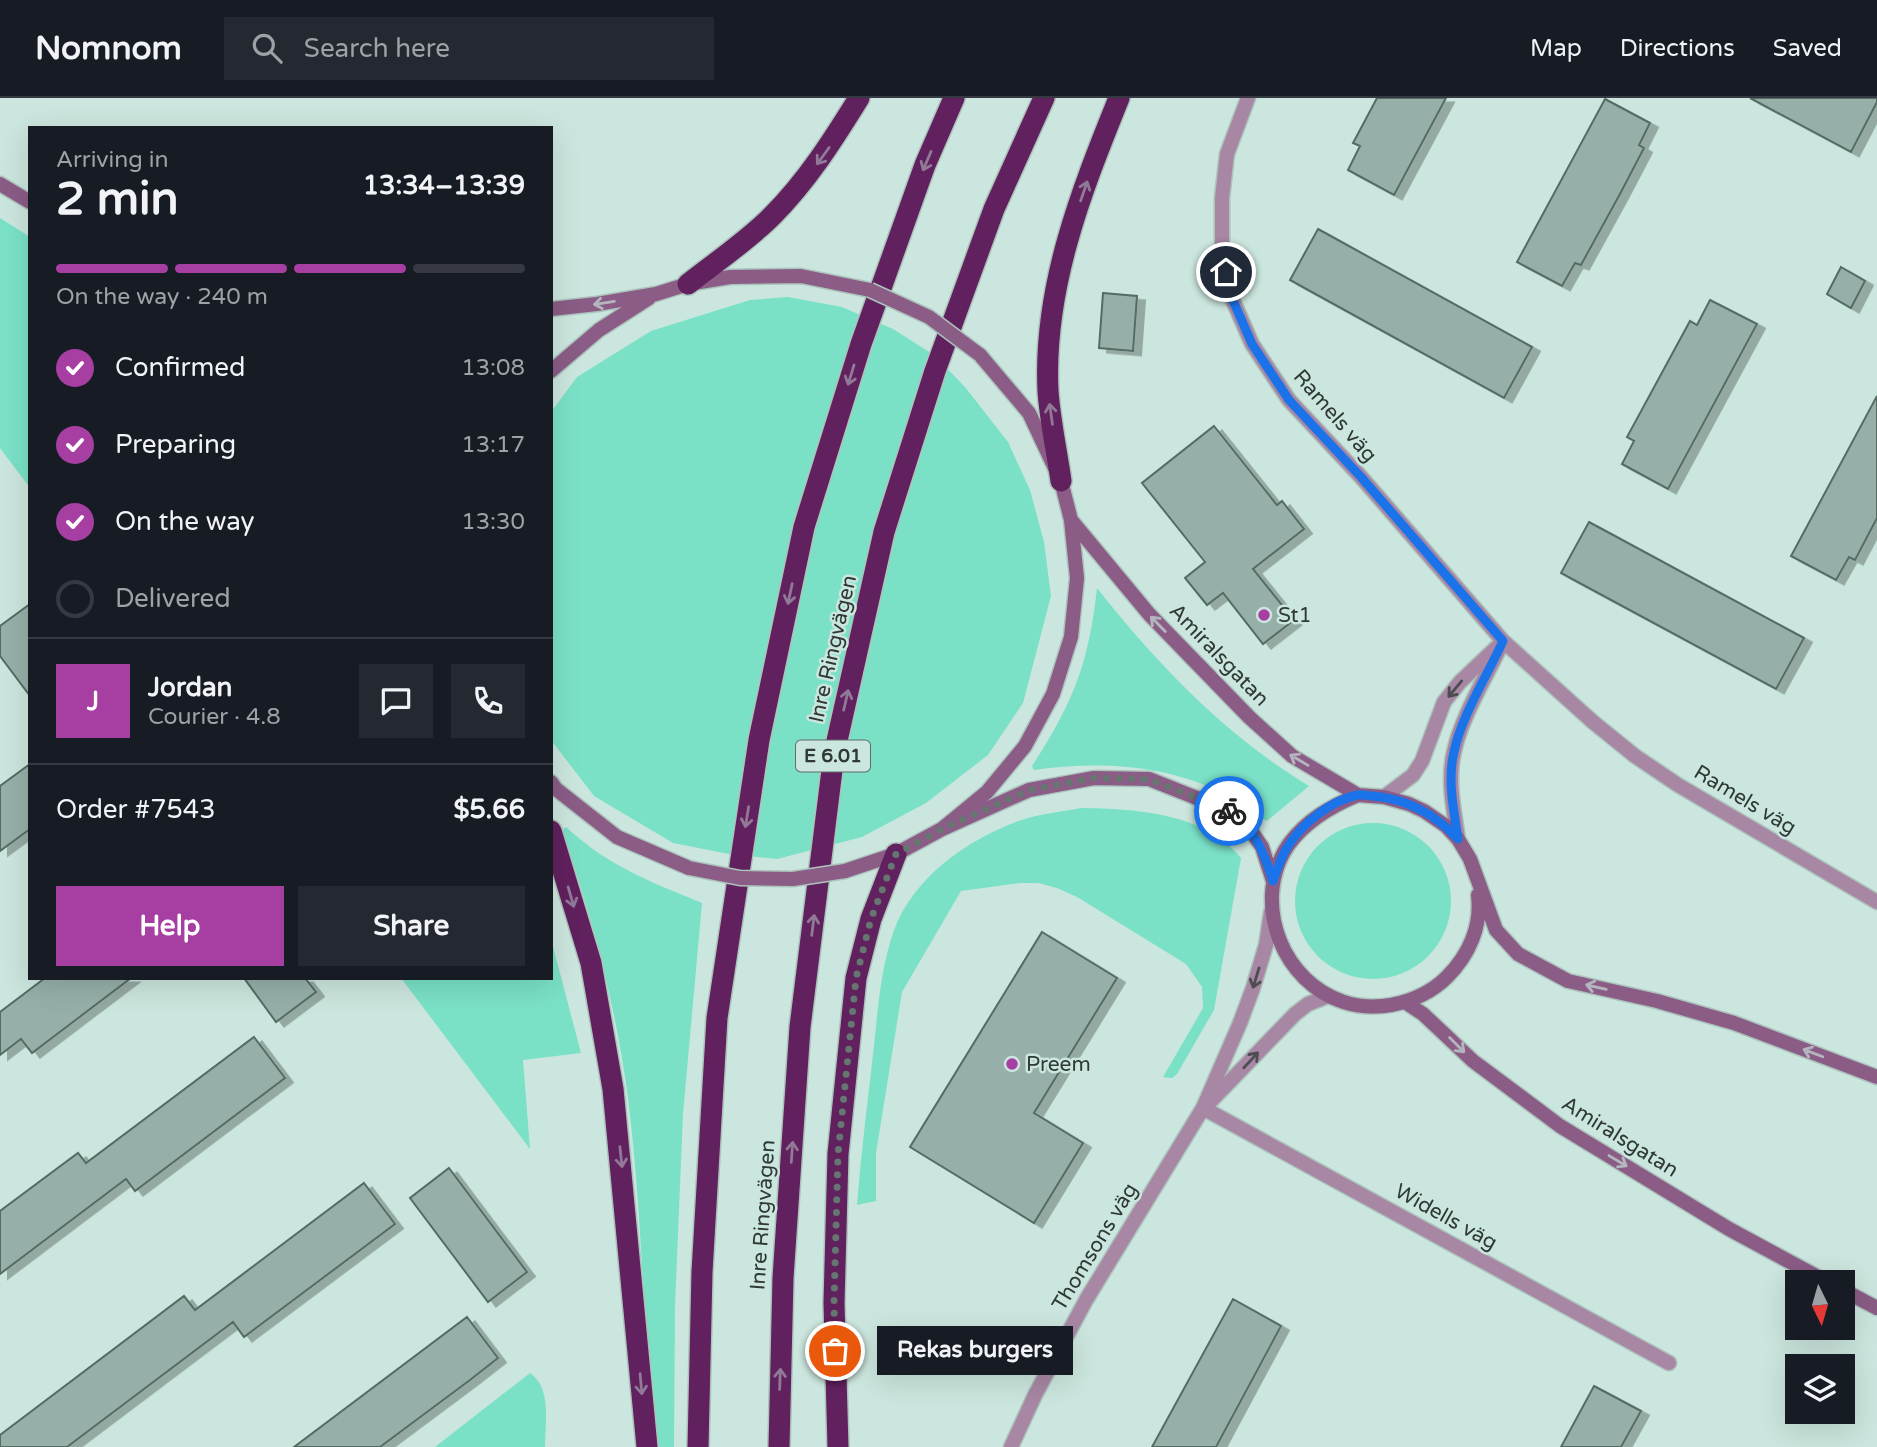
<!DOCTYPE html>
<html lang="en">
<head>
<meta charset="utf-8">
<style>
	body { margin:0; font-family:"Varela Round",sans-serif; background:#242831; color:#f1f3f6; height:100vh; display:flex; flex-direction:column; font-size:26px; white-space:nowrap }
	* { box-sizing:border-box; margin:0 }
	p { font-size:23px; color:#9ea1a6 }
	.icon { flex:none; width:38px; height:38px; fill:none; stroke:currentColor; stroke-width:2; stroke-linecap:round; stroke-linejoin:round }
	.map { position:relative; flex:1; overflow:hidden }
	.details { position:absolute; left:28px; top:28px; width:525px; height:854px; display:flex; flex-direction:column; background:#171b24; border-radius:0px; box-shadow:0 7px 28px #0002 }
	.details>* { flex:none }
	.needle { width:46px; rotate:175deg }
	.buttons { position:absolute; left:1785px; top:1172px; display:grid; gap:14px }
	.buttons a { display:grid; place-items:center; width:70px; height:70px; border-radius:0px; background:#171b24; box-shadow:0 7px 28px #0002; font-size:35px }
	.pin { position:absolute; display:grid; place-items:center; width:60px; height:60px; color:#fff; margin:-30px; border:4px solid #fff; border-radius:50%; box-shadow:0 2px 7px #0007 }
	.courier { position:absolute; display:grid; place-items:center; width:70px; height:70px; margin:-35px; border:5px solid #1a73e8; border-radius:50%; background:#fff; color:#222; box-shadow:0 2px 9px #0007 }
	.bubble { position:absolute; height:49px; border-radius:0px; background:#171b24; box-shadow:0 7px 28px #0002; font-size:23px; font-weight:700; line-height:49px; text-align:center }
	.head em { font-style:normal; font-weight:700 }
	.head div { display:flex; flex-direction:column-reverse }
	.head { display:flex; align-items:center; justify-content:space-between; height:119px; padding:0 28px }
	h1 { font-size:46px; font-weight:700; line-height:52px }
	.bar { display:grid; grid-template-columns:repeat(4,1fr); gap:10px 7px; align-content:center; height:84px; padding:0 28px }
	.bar i { height:9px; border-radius:5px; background:#363941 }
	.bar .active { background:#a73fa2 }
	.bar p { grid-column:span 4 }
	.line { display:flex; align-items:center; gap:18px; padding:0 28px; border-top:2px solid #363941 }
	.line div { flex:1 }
	.round { display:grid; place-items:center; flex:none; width:74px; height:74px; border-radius:0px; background:#242831 }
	ol { padding:0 28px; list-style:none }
	li { display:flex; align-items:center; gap:21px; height:77px }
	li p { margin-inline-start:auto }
	li .icon { padding:7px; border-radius:50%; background:#a73fa2; color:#fff; stroke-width:4 }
	li:last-child { color:#9ea1a6 }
	li i { width:38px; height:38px; border:4px solid #363941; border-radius:50% }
	.primary-button { display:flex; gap:14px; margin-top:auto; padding:14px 28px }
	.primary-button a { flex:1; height:80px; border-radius:0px; background:#a73fa2; color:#fff; font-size:28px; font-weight:700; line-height:80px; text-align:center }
	.primary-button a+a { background:#242831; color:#f1f3f6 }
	header { display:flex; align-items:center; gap:42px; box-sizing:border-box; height:98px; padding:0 35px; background:#171b24; border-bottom:2px solid #363941 }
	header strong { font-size:33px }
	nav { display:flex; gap:38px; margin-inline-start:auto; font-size:24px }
	.search { width:490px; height:63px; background:#242831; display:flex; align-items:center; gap:18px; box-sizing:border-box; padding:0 24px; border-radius:0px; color:#9ea1a6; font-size:26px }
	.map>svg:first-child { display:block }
</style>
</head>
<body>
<header>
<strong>Nomnom</strong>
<div class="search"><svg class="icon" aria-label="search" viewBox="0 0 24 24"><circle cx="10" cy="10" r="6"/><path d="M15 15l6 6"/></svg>Search here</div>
<nav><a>Map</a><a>Directions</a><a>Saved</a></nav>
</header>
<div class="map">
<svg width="1877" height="1349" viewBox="0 0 1877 1349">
	<defs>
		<filter id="shadow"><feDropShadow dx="8" dy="4.5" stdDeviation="0" flood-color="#0004"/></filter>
	</defs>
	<rect width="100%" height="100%" fill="#cbe6de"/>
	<path fill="#7ae1c7" d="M0,120l30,19v251l-30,-40z
		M788,199l54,10 51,22 41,26 31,32 43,55 22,48 14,52 7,54 -28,107 -35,52 -62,48 -64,34 -85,22 -48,-5 -56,-11 -79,-47 -43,-56v-328l26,-35 74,-46 99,-31z
		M1097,490c59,75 129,148 212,198l-42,35c-15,-9 -30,-22 -46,-29 -59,-28 -125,-31 -187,-22l-2,-4c41,-63 57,-103 65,-178z
		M1081,710c53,1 124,4 160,50l-27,152 -37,64 -5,4 -9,-1 40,-69 -1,-21 -16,-23 -109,-67 -20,-9 -19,-5h-19l-58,8 -59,101 -26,161v48l-19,4c4,-53 11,-106 17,-159 4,-39 7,-79 20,-116 20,-53 73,-90 125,-109 19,-7 41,-9 62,-13z
		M1295 803a78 78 0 1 1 156 0a78 78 0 1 1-156 0Z
		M566,729c42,39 85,55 136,76l-19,211 -8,192 -1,141h-24c-5,-116 -8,-234 -22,-349 -12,-91 -36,-182 -66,-268z
		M551,841l30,114 -58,7 7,89 -129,-171h150z
		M530,1275c22,15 15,50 15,74h-110z"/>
	<path fill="#96b0a9" stroke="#546c65" stroke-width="2" filter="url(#shadow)" d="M1377,0h69l-52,97 -46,-25 12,-24 -7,-3z
		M1750,0h127v4l-26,50z
		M1605,1l45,24 -11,22 5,3 -24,46 -39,71 -6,-2 -13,23 -45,-24z
		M1318,131l214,118 -28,51 -214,-118z
		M1841,169l24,14 -14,27 -24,-14z
		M1103,195l34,3 -4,55 -34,-3z
		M1710,202l47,24 -89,165 -46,-25 12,-23 -7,-4 63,-116 7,4z
		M1877,298v122l-22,42 -6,-3 -13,23 -45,-24z
		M1214,328l63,79 5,-4 22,28 -51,40 41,51 -31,24 -40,-51 -16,12 -22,-27 20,-16 -63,-79z
		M1589,424l215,116 -28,51 -215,-116z
		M30,506v92l-30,-40v-30z
		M30,666v65l-30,22v-65z
		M1042,834l75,46 -83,135 49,30 -49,80 -124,-76z
		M45,880h86l-99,75 -11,-14 -21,16v-43z
		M244,880h61l11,14 -40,30z
		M254,939l31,41 -150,113 -9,-12 -126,95v-63l78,-58 8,10z
		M449,1070l78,104 -39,30 -78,-104z
		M364,1085l31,41 -151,113 -11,-15 -166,125h-67v-12l184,-139 11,14z
		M1233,1201l48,27 -65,121h-64z
		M467,1219l31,41 -28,22 -90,67h-86z
		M1594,1288l47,25 -20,36h-60z"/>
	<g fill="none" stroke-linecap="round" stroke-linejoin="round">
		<g stroke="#acc3bc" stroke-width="17">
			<path id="street" d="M1248,0l-21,56 -5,44v51l9,47 21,48 37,56 72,77 142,164 90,81 42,34 43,29 199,117
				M1384,699l29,-22 9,-14 22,-59 16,-20 37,-35
				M1458,741c-4,-28 -11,-59 -4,-87 7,-35 34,-78 49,-111
				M1209,1005l86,-89 13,-10 20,-8
				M1203,1010l466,255
				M1011,1349l24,-52 51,-95 117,-192 37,-85 13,-35 13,-43 5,-33"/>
		</g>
		<g stroke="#acc3bc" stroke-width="17">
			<path id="secondary" d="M0,86l30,18
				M551,211l46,-5 59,-10 32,-10 42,-7 71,-1 69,14
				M551,273l48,-41 50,-32
				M1071,422l78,94 100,103 43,39 66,39 26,2 25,7 15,7 22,15 12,13 12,20 26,71 22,24 50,27 89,20 77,22 143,54
				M551,684l5,7 61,48 72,31
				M1358,697c-27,11 -51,25 -69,49 -10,14 -16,33 -17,50 -3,65 51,123 119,111 21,-4 41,-13 56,-28 22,-22 35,-51 31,-82
				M942,731l45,-37 38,-46 28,-52 18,-57 6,-59 -6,-58 -10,-39 -32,-68 -49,-58
				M845,773l51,-17 46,-25 87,-39 65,-12 55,1 83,33 17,16 13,19 11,34
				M1405,904l18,12 50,47 87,65 169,103 100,54
				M1843,1192l34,18"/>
		</g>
		<g stroke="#acc3bc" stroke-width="24">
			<path id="highway" d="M688,186c28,-22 59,-43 84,-68 35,-35 61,-76 87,-118
				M1061,383c-4,-29 -11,-60 -13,-90 -5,-103 33,-199 71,-293
				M551,733l40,132 22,126 34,358
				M698,1349l4,-175 15,-254 42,-278 45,-213 57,-183 64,-179 29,-67
				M779,1349l4,-169 17,-251 34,-273 50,-222 51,-161 59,-162 50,-111
				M838,1349l-4,-144 4,-149 18,-176 15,-59 25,-65"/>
		</g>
		<use href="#street" stroke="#a787a4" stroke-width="14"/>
		<use href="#secondary" stroke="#8a5c86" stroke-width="14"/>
		<use href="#highway" stroke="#61205e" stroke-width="21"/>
		<g stroke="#acc3bc" stroke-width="17" stroke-linecap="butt">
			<path id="secondary-bridge" d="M870,192l59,27 51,38
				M689,770l51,10 53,1 52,-8"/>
		</g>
		<use href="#secondary-bridge" stroke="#8a5c86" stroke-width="14"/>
	</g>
	<defs><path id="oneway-shaft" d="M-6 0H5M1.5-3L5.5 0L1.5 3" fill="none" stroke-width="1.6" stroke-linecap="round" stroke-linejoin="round" transform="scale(1.75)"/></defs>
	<g stroke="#917998">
		<use href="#oneway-shaft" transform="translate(823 58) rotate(126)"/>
		<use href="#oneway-shaft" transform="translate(927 63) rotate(113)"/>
		<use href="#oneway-shaft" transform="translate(1084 93) rotate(-71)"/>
		<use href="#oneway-shaft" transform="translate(851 277) rotate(107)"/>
		<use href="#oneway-shaft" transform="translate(1051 316) rotate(-98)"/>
		<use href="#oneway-shaft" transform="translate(790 496) rotate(102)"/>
		<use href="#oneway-shaft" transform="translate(846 602) rotate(-77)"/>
		<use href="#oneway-shaft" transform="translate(747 719) rotate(99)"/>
		<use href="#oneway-shaft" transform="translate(571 799) rotate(74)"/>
		<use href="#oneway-shaft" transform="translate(813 827) rotate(-83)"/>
		<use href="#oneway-shaft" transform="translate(792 1054) rotate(-86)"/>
		<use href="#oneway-shaft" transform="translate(621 1059) rotate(84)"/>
		<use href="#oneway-shaft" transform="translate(780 1281) rotate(-88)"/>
		<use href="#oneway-shaft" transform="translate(641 1286) rotate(85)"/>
	</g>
	<g stroke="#b4b6bf">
		<use href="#oneway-shaft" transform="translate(604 205) rotate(171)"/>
		<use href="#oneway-shaft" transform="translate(1158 526) rotate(-134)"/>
		<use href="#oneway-shaft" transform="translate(1299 662) rotate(-149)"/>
		<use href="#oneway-shaft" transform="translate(1596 889) rotate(-167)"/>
		<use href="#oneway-shaft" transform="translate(1457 947) rotate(45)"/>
		<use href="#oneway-shaft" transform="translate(1813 955) rotate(-159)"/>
		<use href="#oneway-shaft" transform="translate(1618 1063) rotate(31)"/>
	</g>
	<g stroke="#4d4c52">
		<use href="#oneway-shaft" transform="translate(1455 591) rotate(130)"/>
		<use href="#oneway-shaft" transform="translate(1256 880) rotate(107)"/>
		<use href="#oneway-shaft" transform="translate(1251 962) rotate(-47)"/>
	</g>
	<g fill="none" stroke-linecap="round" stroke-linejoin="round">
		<path stroke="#667671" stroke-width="7" stroke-dasharray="0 12.6" d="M835,1253l-1,-48 4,-149 18,-176 15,-59 25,-65 46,-25 87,-39 65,-12 55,1 80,32"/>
		<path stroke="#1a73e8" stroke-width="9" d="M1226,174l5,24 21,48 37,56 72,77 142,164c-15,33 -42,76 -49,111 -7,28 0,59 4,87 -23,-25 -51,-40 -85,-43 -5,0 -11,-2 -16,-1 -27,6 -55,29 -69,51 -7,11 -11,23 -15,35 -9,-28 -18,-53 -44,-70"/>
	</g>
	<g fill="#a73fa2" stroke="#cbe6de" stroke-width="2.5">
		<circle cx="1264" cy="517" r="7"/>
		<circle cx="1012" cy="966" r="7"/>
	</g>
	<g text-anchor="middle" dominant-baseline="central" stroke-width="5" stroke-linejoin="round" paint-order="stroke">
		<rect fill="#cbe6de" stroke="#5e6d68" stroke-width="2" x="796" y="642.5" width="74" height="31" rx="5"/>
		<g font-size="19" font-weight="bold" fill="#2f3936">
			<text x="833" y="658">E 6.01</text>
		</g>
		<g font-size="21" fill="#2f3936" stroke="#cbe6de">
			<text transform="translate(1335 318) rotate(49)">Ramels väg</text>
			<text transform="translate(833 551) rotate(-77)">Inre Ringvägen</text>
			<text transform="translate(1219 557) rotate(46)">Amiralsgatan</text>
			<text transform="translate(1745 702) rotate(31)">Ramels väg</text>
			<text transform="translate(1620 1039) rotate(32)">Amiralsgatan</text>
			<text transform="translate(763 1117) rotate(-86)">Inre Ringvägen</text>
			<text transform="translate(1446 1119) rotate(29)">Widells väg</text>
			<text transform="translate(1095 1149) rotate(-59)">Thomsons väg</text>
		</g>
		<g font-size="21" fill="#2f3936" stroke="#cbe6de" text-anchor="start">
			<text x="1278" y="517">St1</text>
			<text x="1026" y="966">Preem</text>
		</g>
	</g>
</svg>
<div class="buttons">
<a><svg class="needle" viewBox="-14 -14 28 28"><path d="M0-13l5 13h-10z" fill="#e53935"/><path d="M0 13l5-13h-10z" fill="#9ea1a6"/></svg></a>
<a><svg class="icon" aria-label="layers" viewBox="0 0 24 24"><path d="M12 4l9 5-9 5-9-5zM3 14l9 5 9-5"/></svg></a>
</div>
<div class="pin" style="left:835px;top:1253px;background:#ea580c"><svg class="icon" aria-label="bag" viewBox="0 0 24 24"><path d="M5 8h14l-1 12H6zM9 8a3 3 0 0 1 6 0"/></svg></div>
<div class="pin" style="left:1226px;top:174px;background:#1f2937"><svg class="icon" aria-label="home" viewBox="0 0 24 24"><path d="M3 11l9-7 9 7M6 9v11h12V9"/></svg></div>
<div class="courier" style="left:1229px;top:713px"><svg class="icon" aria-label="bike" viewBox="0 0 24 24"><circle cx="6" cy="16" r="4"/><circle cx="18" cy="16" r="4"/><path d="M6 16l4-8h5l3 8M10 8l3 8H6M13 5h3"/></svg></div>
<div class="bubble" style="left:877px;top:1228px;width:196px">Rekas burgers</div>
<section class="details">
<div class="head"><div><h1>2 min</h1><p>Arriving in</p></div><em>13:34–13:39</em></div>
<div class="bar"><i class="active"></i><i class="active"></i><i class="active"></i><i></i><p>On the way · 240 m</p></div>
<ol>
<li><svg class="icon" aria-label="check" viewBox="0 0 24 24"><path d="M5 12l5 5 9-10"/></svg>Confirmed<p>13:08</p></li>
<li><svg class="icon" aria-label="check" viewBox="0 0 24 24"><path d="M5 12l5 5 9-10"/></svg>Preparing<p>13:17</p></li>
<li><svg class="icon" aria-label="check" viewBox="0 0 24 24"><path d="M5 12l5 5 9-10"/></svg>On the way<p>13:30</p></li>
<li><i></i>Delivered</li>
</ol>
<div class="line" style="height:126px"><b class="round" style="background:#a73fa2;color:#fff">J</b><div><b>Jordan</b><p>Courier · 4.8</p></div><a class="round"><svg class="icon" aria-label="chat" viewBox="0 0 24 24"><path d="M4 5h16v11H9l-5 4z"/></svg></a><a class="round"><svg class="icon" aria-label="phone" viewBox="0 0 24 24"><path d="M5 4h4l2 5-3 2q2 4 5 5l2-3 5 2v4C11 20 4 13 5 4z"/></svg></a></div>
<div class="line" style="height:91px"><div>Order #7543</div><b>$5.66</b></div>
<div class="primary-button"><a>Help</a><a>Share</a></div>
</section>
</div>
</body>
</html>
